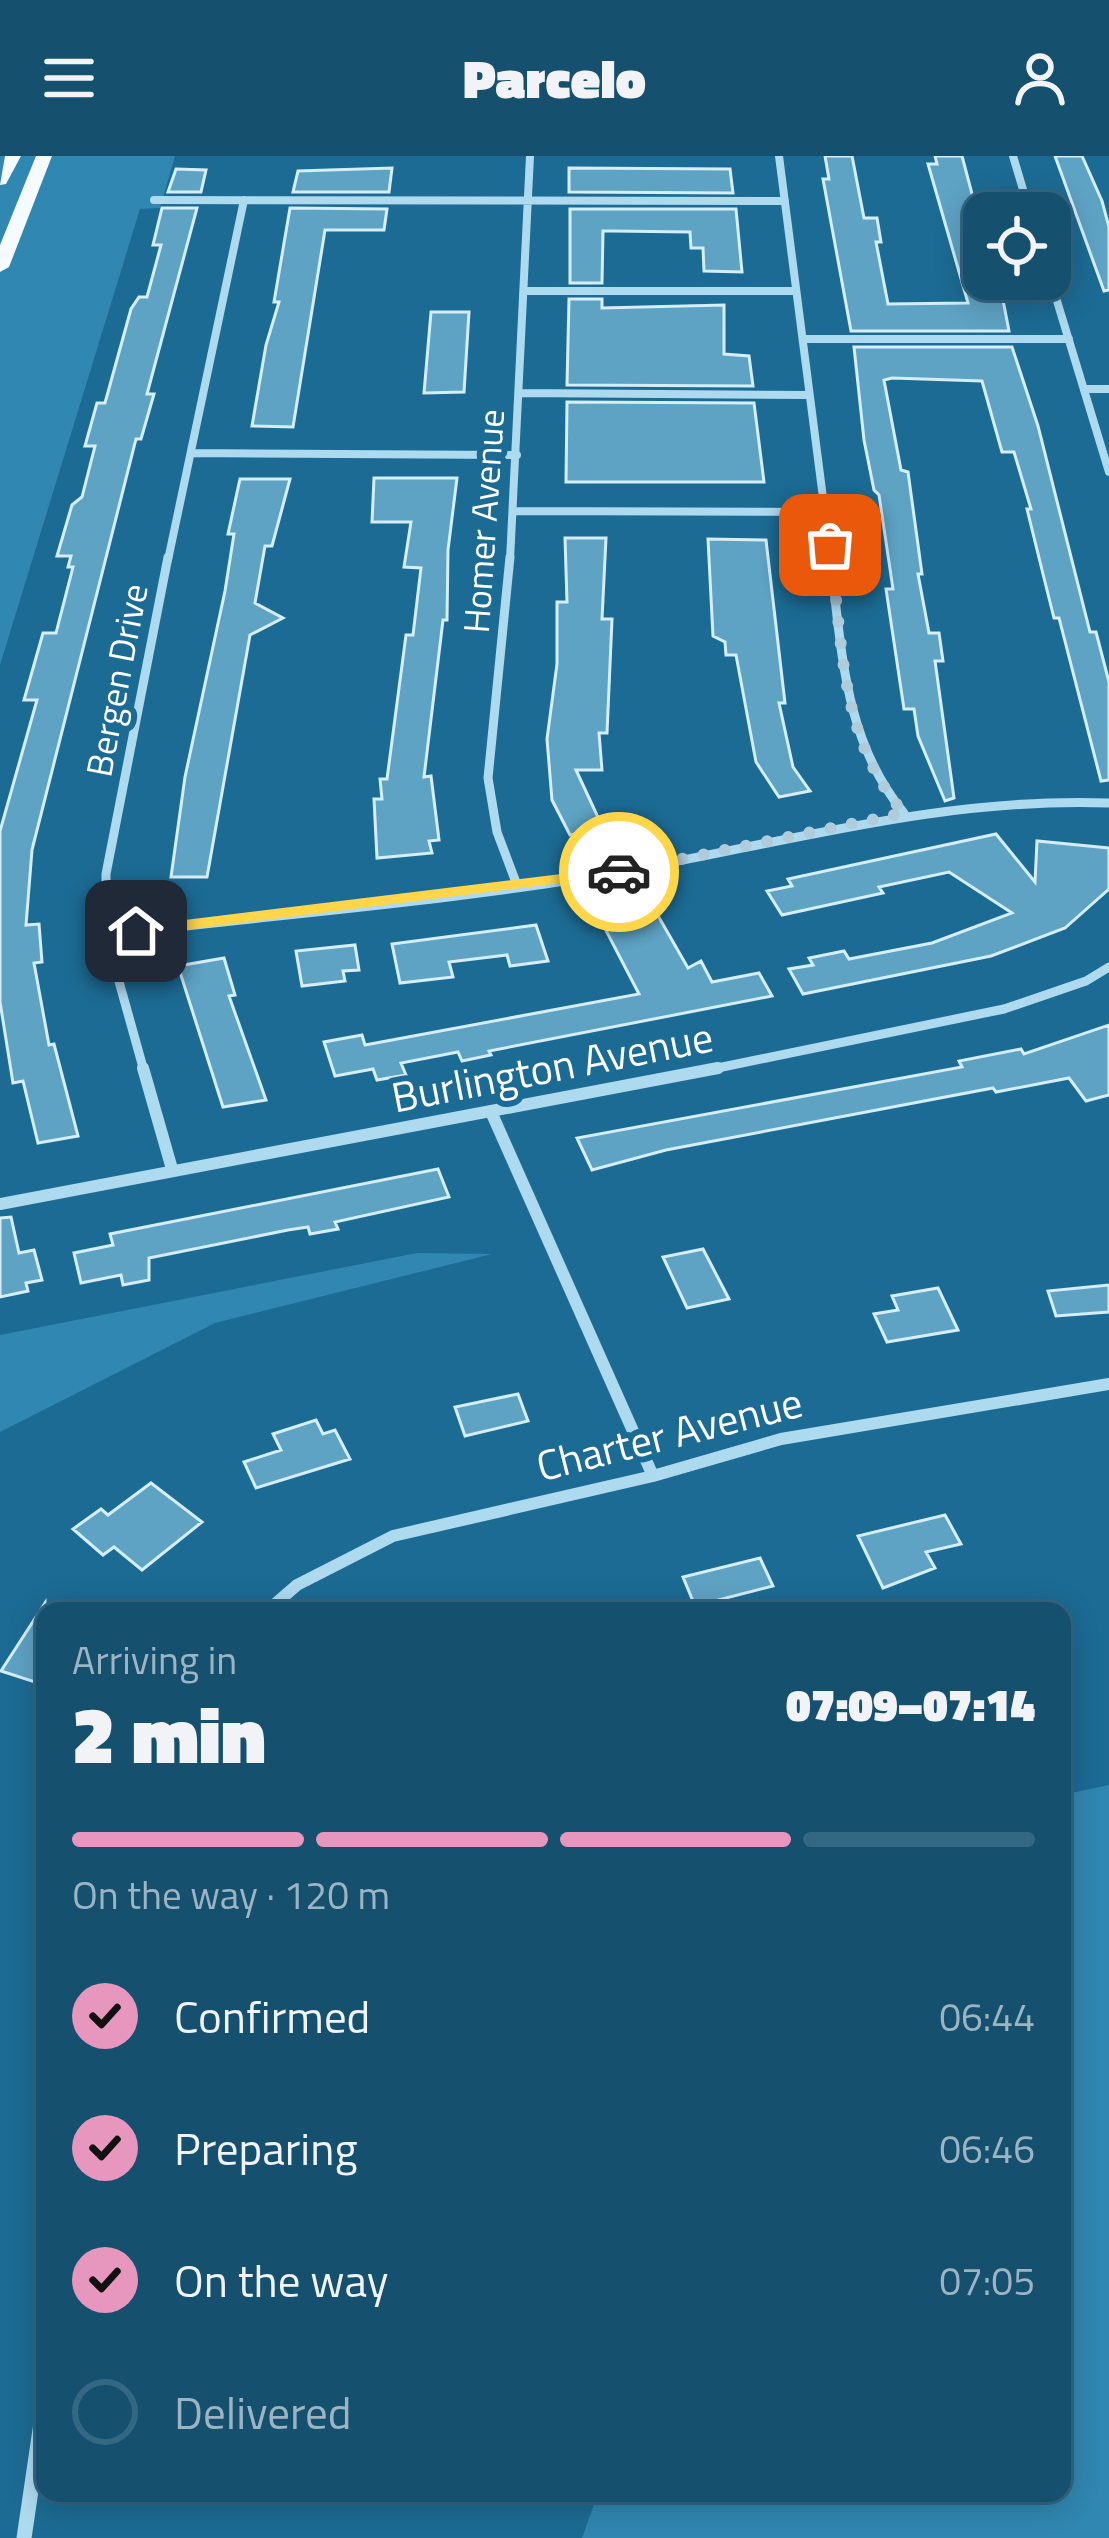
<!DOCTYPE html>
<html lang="en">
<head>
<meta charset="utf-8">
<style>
	body { margin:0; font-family:"Titillium Web",sans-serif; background:#1e5774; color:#f1f3f6; height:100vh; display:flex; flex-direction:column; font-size:45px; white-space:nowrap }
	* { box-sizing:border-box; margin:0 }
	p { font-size:39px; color:#9db5c3 }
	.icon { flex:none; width:66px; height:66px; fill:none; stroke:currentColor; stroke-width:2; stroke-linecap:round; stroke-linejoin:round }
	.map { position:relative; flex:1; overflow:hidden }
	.details { position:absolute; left:36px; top:1446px; width:1035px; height:900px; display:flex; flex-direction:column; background:#15506f; border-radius:24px; box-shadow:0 6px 30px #0003,0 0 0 3px #346782 }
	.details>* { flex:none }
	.tools { position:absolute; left:963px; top:36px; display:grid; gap:24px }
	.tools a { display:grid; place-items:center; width:108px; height:108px; border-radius:24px; background:#15506f; box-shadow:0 6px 30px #0003,0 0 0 3px #346782; font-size:60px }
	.pin { position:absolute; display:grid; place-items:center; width:102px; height:102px; color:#fff; margin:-51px; border-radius:24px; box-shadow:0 6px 18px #0006 }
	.courier { position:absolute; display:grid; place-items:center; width:120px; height:120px; margin:-60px; border:9px solid #ffd54a; border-radius:50%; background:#fff; color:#222; box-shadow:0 3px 15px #0007 }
	.overview em { font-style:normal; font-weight:800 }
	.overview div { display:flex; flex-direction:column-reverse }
	.overview { display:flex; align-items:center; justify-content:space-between; height:204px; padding:0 36px }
	h1 { font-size:78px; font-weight:800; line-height:90px }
	.bar { display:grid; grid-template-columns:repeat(4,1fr); gap:18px 12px; align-content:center; height:144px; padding:0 36px }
	.bar i { height:15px; border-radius:9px; background:#346782 }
	.bar .active { background:#e797bd }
	.bar p { grid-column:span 4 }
	ol { padding:0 36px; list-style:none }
	li { display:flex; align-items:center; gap:36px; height:132px }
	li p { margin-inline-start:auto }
	li .icon { padding:12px; border-radius:50%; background:#e797bd; color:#111; stroke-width:4 }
	li:last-child { color:#9db5c3 }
	li i { width:66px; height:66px; border:6px solid #346782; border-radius:50% }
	header { display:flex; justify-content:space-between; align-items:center; height:156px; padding:0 36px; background:#15506f; font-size:54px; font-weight:800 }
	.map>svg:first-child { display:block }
</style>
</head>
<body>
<header><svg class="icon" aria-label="menu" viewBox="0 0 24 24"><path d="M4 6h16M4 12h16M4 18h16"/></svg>Parcelo<svg class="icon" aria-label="person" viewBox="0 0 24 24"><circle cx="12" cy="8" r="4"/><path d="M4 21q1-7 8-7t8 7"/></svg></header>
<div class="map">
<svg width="1109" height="2382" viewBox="0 0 1109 2382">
	<rect width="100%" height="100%" fill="#1c6b94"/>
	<path fill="#3087b1" d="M0,0h175l-15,52 -20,1 -140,456z
		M417,1097l75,1 -277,69 -215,109v-97z
		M1109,1629v753h-527l16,-45h464v-698z"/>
	<path fill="#5ea2c4" stroke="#d4eefa" stroke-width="3" d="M825,0h27l12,62h13l4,24h-5l12,62 80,-1 -40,-139h9l-2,-8h27l22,83v40h15l10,52h-158l-28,-152h6z
		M1055,0h27l20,45 7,26v63l-5,1z
		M392,12l-3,24h-96l5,-21z
		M569,12l161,1 3,24 -164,-1z
		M176,13l30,1 -5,22h-33z
		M162,52h35l-50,186h7l-13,45h-5l-104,411 -6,75 13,-1 3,38 -8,1 15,82 5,-1 24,92 -40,7 -15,-62 -10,2 -13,-81v-171l37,-131h-13l19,-67h13l17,-66h-5l3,-11h-14l15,-51 10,-8 13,-51h-10l12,-43h8l26,-94 8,-12h8l14,-52h-8z
		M290,52l97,1 -3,21h-59l-32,197 -41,-1 14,-81 13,-43h-5z
		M570,53h166l6,63 -38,-1 -1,-23h-12l-1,-16 -78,-1h-9l-1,52h-32z
		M569,143h33v9l122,-3v49l25,2 4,30 -186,-1z
		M431,156h38l-5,80 -40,1z
		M854,191h158l26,79 52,206h6l13,50v98l-8,1 -42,-163h-5l-10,-40 -17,-69h4l-17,-57h-12l-20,-71 -90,-3 -8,2 17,90 7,2 14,102h-4l11,59h10l4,28h-8l19,137 -9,3 -27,-65 -4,-27h-10l-18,-120h7l-14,-94 -5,-5 -10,-50z
		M567,246l187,1 10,79h-198z
		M374,322h83l-9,72 -1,70h-4l-19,157 7,-1 8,64 -10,1 3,12 -55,5 -3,-59h8l-2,-20h7l19,-144h7l8,-67 -17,-1 7,-45h-39z
		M240,323h50l-18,67h-7l-10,57 28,15 -33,17 -43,242h-36l14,-100 40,-186 9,-57h-6z
		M565,382h41l-4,81h10l-5,114h-8l3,37h-26l27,58 -33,7 -18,-35 -5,-61 10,-75v-62h10z
		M708,383l58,1 19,163h-6l14,64 17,24 -31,6 -23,-35 -20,-107h-10l-1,-13 -12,-6z
		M996,678l39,48 2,-41 72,7v41l-44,39 -74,28 -188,38 -14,-25 24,-4 -4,-7 35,-7 5,8 83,-16 80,-30 -63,-41 -70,15 4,6 -101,22 -15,-24 25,-5 -4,-7z
		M628,750l3,6 22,-5 35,61 13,-7 11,21 47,-9 13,23 -283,55 2,4 -29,6 -4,-9 -57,11 5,12 -29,5 -4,-11 -38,7 -11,-34 38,-7 3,10 274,-51 -38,-73 6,-1 -4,-10z
		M536,769l12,36 -38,5 -3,-11 -58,7 4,15 -53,6 -8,-39z
		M355,789l4,25 -16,1 2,10 -43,5 -6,-35z
		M224,802l11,37 -6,1 37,104 -43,7 -45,-141z
		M1109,869v70l-23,6 -17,-23 -73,14 -3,-4 -327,62 -74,20 -15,-32 385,-71 -3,-6 62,-12 3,5z
		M438,1013l11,28 -114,25 3,7 -28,5 -2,-7 -20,3 -139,28v22l-26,5 -2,-10 -40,8 -7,-30 39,-8 -3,-11z
		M11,1061l8,36 15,-3 8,30 -16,3 2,8 -28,6v-79z
		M703,1093l26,50 -42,9 -24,-51z
		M1109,1129v27l-53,4 -8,-25z
		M938,1132l20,42 -71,12 -13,-28 24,-4 -6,-14z
		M518,1238l10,27 -63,15 -10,-29z
		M316,1264l7,14 12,-4 15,29 -94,29 -12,-26 37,-12 -8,-16z
		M151,1327l51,39 -60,48 -28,-23 -11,8 -30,-26 28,-20 7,6z
		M945,1359l16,29 -35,8 9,16 -52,20 -25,-52z
		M760,1402l13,28 -78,20 -12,-29z
		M45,1447v68l-7,12 -37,-12z"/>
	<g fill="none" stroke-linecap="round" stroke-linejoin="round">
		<path stroke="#aedaef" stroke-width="8" d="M779,0l52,404
			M1013,0l17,57
			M154,44l631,1
			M1050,122l59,194
			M526,135h268
			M804,183h265
			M1084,233h25
			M520,237l289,2
			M191,297l326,2
			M515,355l311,1
			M168,404l76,-360
			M510,404l20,-404"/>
		<path stroke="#aedaef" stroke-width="9" d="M510,401l-22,221 9,54 20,53
			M830,401c12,91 13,182 74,256
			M106,779c175,-21 352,-34 525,-65 161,-29 313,-73 478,-67
			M144,915l-38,-136v-61l62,-317
			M703,915l301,-62 82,-28 23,-14"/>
		<path stroke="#aedaef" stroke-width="12" d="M143,912l29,101
			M492,958l161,362
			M0,1048l718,-136
			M267,1455l30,-26 96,-49 260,-60 128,-37 328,-55"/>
		<path stroke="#aedaef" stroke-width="15" d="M24,2382l21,-142"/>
		<path fill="#f6fbff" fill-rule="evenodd" d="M5,0h16l-15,28 -6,1z
			M36,0h16l-43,111 -9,5v-27z"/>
	</g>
	<path fill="#ffd54a" d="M619,711l8,5 -2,3 -489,61 -8,-5 8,-5z"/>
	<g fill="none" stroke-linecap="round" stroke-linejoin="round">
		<path stroke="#b0cbda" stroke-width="12" stroke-dasharray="0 21.6" d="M619,716l285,-59c-66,-74 -61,-174 -74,-268"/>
	</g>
	<g text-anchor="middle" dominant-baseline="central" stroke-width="12" stroke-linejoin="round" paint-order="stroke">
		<g font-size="36" fill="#fff" stroke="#1c6b94">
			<text transform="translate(483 365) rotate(-86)">Homer Avenue</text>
			<text transform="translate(116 524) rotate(-79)">Bergen Drive</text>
		</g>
		<g font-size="42" fill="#fff" stroke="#1c6b94">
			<text transform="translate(552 910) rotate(-11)">Burlington Avenue</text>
			<text transform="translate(669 1277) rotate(-14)">Charter Avenue</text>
		</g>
	</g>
</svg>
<div class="tools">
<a><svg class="icon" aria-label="locate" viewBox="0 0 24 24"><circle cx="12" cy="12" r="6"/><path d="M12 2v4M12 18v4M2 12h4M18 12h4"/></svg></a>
</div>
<div class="pin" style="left:830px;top:389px;background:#ea580c"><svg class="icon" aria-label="bag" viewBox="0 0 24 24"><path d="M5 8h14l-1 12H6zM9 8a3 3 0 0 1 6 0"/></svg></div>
<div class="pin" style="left:136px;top:775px;background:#1f2937"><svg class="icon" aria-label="home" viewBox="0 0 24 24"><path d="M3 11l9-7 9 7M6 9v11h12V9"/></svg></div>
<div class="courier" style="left:619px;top:716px"><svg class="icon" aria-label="car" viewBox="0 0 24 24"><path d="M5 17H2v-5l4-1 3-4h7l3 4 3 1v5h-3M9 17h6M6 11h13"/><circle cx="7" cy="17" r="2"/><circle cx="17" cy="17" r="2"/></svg></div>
<section class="details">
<div class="overview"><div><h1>2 min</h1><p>Arriving in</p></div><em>07:09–07:14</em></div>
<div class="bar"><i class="active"></i><i class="active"></i><i class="active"></i><i></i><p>On the way · 120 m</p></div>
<ol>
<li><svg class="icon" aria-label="check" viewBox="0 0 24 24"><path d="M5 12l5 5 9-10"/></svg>Confirmed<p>06:44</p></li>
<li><svg class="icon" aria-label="check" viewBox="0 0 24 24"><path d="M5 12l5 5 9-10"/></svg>Preparing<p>06:46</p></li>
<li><svg class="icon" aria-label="check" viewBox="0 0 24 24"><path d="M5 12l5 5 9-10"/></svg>On the way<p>07:05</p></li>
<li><i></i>Delivered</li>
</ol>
</section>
</div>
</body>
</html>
